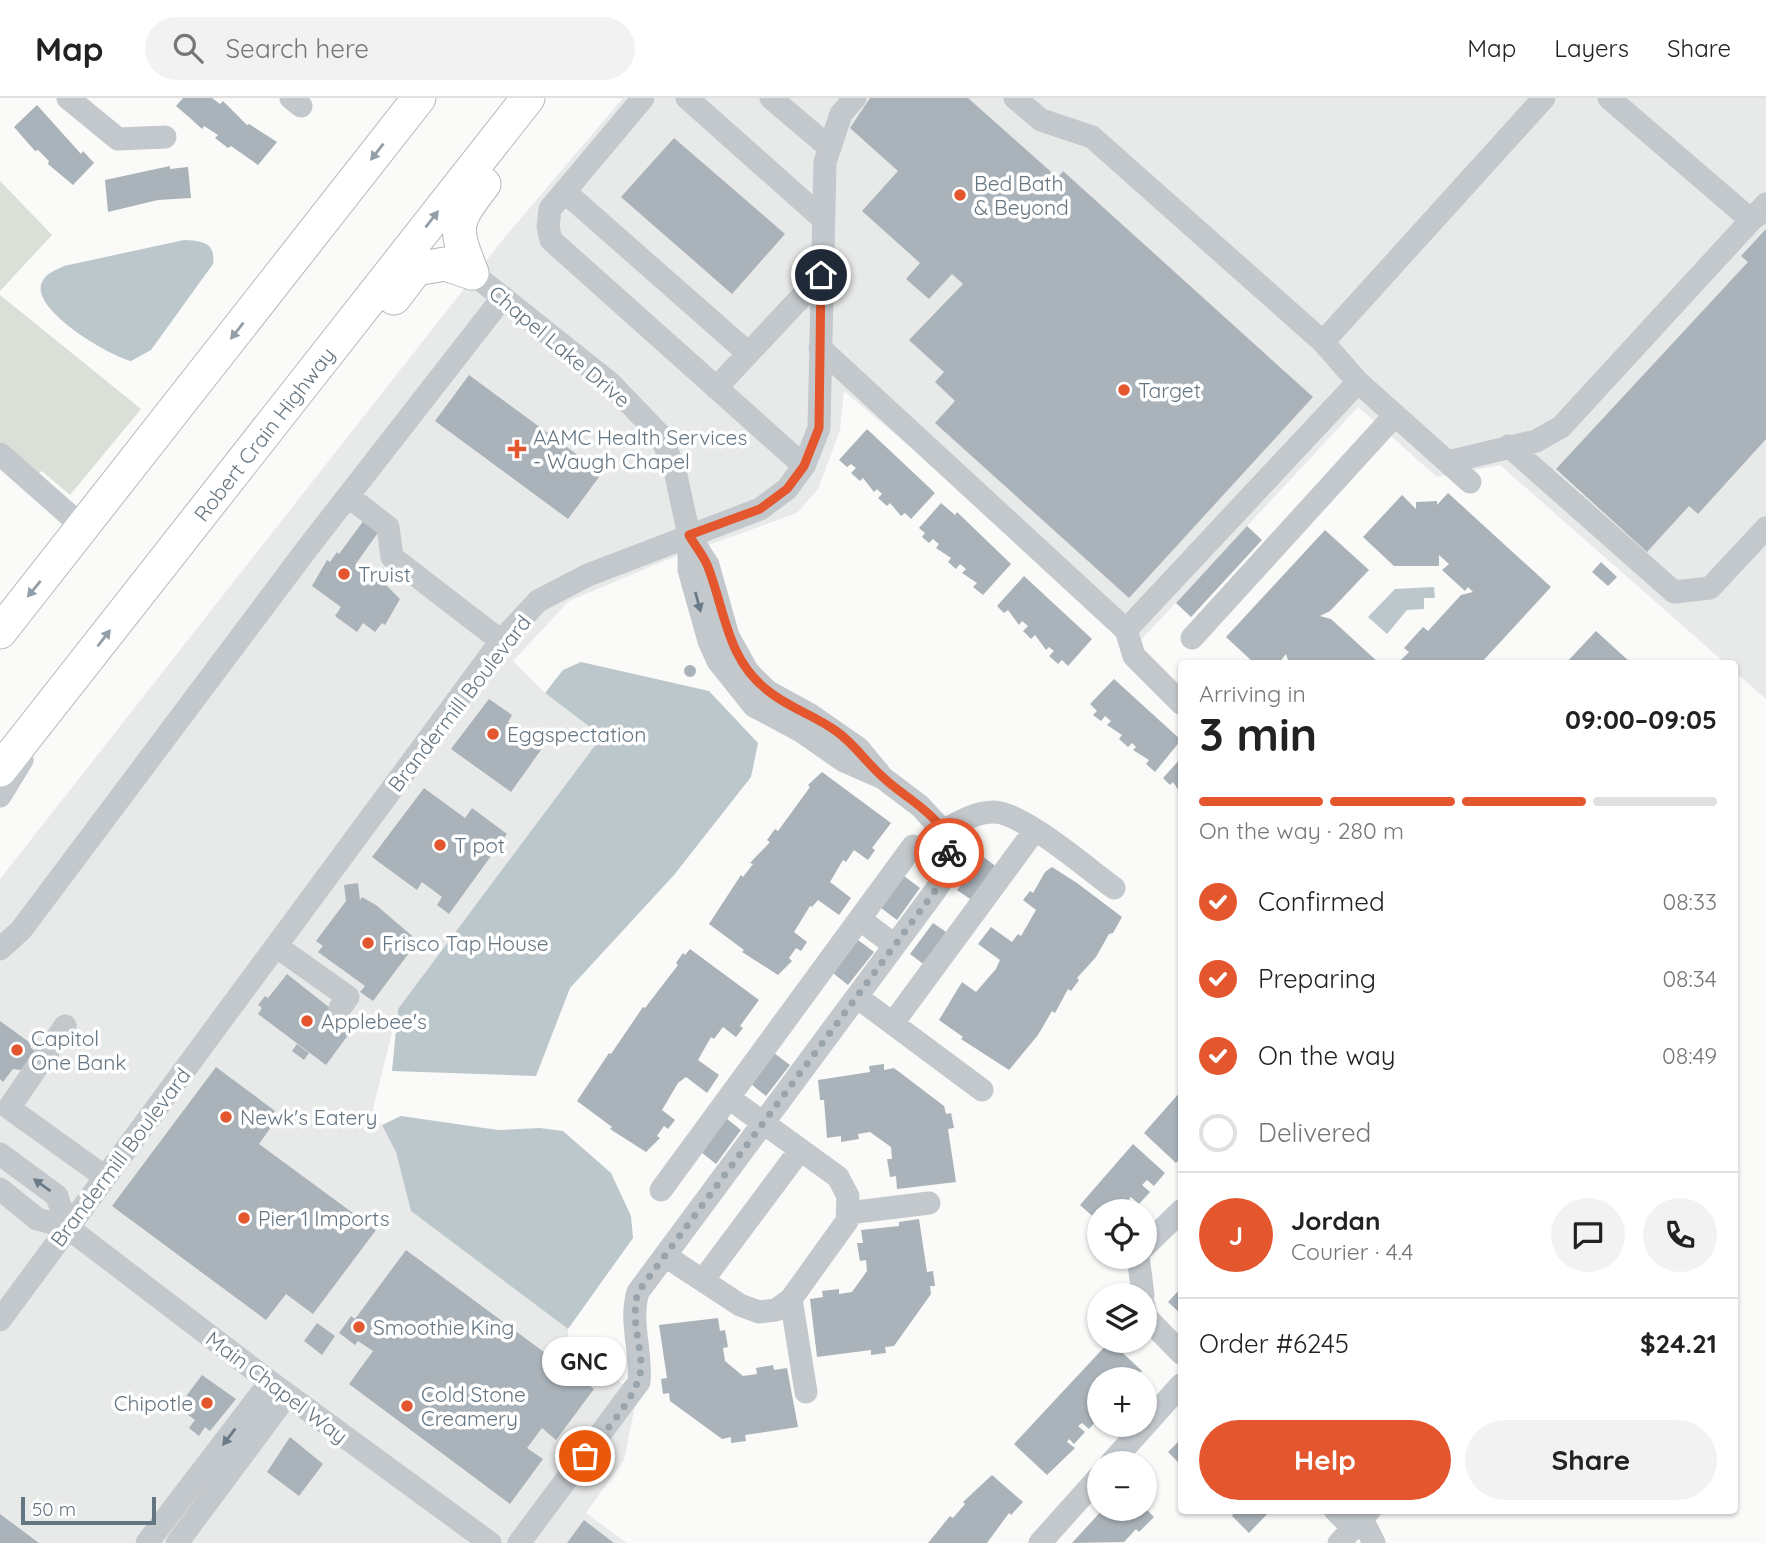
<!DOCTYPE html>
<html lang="en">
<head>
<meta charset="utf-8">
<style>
	body { margin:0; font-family:Quicksand,sans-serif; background:#f2f2f2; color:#222; height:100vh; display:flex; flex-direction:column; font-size:26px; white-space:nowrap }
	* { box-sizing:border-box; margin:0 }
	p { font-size:23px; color:#767676 }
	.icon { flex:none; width:38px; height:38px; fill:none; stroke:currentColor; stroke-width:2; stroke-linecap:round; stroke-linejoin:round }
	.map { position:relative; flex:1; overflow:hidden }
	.drawer { position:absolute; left:1178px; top:562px; width:560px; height:854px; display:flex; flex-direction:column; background:#fff; border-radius:7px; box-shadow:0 2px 5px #0004 }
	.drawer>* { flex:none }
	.controls { position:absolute; left:1087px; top:1101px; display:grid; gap:14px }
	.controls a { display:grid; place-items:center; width:70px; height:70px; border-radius:50%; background:#fff; box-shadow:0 2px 5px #0004; font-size:35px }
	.scale { position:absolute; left:21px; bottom:18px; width:135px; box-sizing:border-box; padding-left:7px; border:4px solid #657683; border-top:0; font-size:19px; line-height:24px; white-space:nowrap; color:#657683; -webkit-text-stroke:5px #fff; paint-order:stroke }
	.pin { position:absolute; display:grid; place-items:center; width:60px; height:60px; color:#fff; margin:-30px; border:4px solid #fff; border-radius:50%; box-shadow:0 2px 7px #0007 }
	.courier { position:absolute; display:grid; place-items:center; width:70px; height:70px; margin:-35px; border:5px solid #e4572e; border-radius:50%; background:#fff; color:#222; box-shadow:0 2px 9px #0007 }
	.bubble { position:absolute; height:49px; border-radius:24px; background:#fff; box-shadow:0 2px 5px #0004; font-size:23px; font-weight:700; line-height:49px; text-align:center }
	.summary em { font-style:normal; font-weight:700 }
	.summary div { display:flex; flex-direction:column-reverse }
	.summary { display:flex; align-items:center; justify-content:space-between; height:119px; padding:0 21px }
	h1 { font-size:46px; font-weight:700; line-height:52px }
	.bar { display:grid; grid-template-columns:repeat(4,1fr); gap:10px 7px; align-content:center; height:84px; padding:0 21px }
	.bar i { height:9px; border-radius:5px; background:#e0e0e0 }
	.bar .selected { background:#e4572e }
	.bar p { grid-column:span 4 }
	.line { display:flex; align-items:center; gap:18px; padding:0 21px; border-top:2px solid #e0e0e0 }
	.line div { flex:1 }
	.round { display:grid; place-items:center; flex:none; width:74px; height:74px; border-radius:37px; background:#f2f2f2 }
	ol { padding:0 21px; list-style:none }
	li { display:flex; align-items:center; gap:21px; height:77px }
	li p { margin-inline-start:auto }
	li .icon { padding:7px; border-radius:50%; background:#e4572e; color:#fff; stroke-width:4 }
	li:last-child { color:#767676 }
	li i { width:38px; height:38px; border:4px solid #e0e0e0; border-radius:50% }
	.action { display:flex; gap:14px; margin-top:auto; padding:14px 21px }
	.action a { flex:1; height:80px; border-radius:42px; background:#e4572e; color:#fff; font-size:28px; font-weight:700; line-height:80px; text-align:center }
	.action a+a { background:#f2f2f2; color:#222 }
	header { display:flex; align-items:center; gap:42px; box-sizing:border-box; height:98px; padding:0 35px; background:#fff; border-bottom:2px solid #e0e0e0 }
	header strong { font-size:33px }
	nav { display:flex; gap:38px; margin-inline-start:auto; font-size:24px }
	.search { width:490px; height:63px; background:#f2f2f2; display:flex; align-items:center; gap:18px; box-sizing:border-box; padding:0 24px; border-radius:38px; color:#767676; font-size:26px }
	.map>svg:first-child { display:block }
</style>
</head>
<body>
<header>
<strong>Map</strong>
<div class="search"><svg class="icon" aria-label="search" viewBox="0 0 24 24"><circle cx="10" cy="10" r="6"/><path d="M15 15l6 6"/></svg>Search here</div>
<nav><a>Map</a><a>Layers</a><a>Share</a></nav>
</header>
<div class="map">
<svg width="1766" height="1445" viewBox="0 0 1766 1445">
	<rect width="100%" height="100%" fill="#fafaf8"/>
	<path fill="#e8e9e9" d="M623,0h1143v601l-32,-28v-8h-9l-225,-198 -63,12 -79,-70 -218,234 -296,-250 -4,39 -22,59 -21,24 -133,48 -95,40 -56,60 32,32 57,43 -204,273 -25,100 23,42 15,60 157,118v12l69,55 -13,64 -38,53 41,30h-627v-664l500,-636z"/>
	<path fill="#dadfd7" d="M0,83l52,54 -52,56z
		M0,197l141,114 -71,86 -28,-24 -19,12 -23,-20z"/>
	<path fill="#bbc7cb" d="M184,142c18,1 32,2 29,24l-62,86 -20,11c-22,-5 -102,-52 -89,-79 4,-9 14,-12 22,-16z
		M1434,489l1,11h-11v11l-17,1 -20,24 -19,-17 27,-28z
		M581,564l128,29 49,52 -7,34 -77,98 -104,113 -34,88 -144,-5 6,-62 204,-273 -57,-43 18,-23z
		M401,1018l97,14 42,-2 23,3 48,42 20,43 2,22 -65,91 -157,-118 -15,-59 -14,-27z"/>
	<path fill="#aab3b9" d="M183,0h29l8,6 3,-3 24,24 2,-1 28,18 -19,23 -27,-19 -3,2 -13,-10 3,-3 -14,-9 -2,3 -12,-11 -14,-12z
		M870,0h98l90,80 5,-7 250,226 -184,201 -194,-175 20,-22 -20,-19 9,-10 -35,-32 54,-56 -11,-10 -23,25 -23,-20 14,-16 -58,-52 36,-40 -48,-43z
		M37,7l44,49 2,-3 11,12 -21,22 -25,-21 1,-3 -11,-11 -3,1 -21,-24z
		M674,40l111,96 -53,60 -111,-97z
		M170,68v3l18,-2 3,31 -33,2 -50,12 -3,-32z
		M1766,131v210l-68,75 -9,-8 -42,46 -91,-83 192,-207 -7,-6z
		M469,277l133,98 -34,46 -133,-98z
		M867,331l68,64 -24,26 -6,-6 -4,3 -11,-13 -3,3 -9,-8 4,-4 -5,-5 -3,3 -11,-14 -3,3 -9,-8 5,-5 -5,-4 -4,3 -8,-7z
		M1448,395l103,94 -70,76h-83l11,-11 -5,-4 19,-21 5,4 33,-36 12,-3 -5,-5 -3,4 -23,-21 7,-6 -10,-9v11h-45l-31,-29 39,-42 14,14v-7l21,-1v4z
		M941,405l14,12 2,-3 54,52 -28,31 -10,-8 4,-4 -15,-10 4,-4 -6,-5 -4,5 -8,-7 3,-4 -15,-10 3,-4 -6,-5 -4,4 -7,-6 3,-4 -6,-5z
		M367,418l15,11 -27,38 32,21 13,13 -15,26 -3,-2 -7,9 -12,-9 -6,9 -22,-16 6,-9 -29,-21 15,-26 3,2 7,-10 2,2z
		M1247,428l15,14 -71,77 -15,-14z
		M1325,432l44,40 -39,41 -10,5 11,3 48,44h-90l-3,-9 -7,9h-25l-28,-26z
		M1601,464l16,15 -9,9 -16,-14z
		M1024,478l68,63 -24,27 -6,-6 -4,4 -9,-8 5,-5 -5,-4 -3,3 -11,-15 -4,4 -8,-8 5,-5 -6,-5 -3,4 -11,-15 -4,3 -7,-7z
		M1596,533l35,32h-65z
		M684 573a6 6 0 1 1 12 0a6 6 0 1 1-12 0Z
		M1114,581l67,61 -26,32 -9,-8 3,-4 -16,-10 3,-3 -4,-4 -4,4 -9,-8 3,-4 -15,-10 4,-4 -6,-5 -4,5 -8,-6 4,-4 -7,-7z
		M489,601l23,16 -4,7 35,25 -32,45 -60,-43z
		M1181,660v36l-8,-12 -3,3 -7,-7z
		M822,674l69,51 -19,25 3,2 -7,10 -14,-10 -8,12 -3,-2 -13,22 21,16 -12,17 -21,-15 -6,7 -2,-1 -16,26 13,10 -6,9 -5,-3 -7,10 3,3 -14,14 -36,-23 2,-2 -35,-26 32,-49 2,2 10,-13 -3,-1 20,-21 -3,-2 8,-11 3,2 32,-44 -2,-2z
		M424,690l41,30 7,-10 35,26 -58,80 -12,-9 5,-8 -20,-15 -5,8 -45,-33z
		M982,758l16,12 -25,33 -16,-11z
		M1052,769l25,16 45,34 -9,16 -4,1 -13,23 -19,21 2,2 -8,11 -3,-2 -13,24 -3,-2 -14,24 -29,35 -48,-31 2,-2 -24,-17 23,-38 14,10 20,-23 4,-9 -22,-16 13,-17 21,15 6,-8 3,2 15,-26 -13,-10 7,-9 3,2 12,-21z
		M904,778l16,12 -23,32 -16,-12z
		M358,785l2,17 2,-3 14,8 42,36 -45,60 -13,-9 5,-6 -47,-34 5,-6 -7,-5 30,-40 -2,-16z
		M933,825l16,11 -23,32 -16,-12z
		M858,842l16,12 -26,33 -15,-12z
		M690,851l69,51 -19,26 3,2 -7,9 -13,-10 -9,12 -3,-2 -13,23 21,15 -12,18 -21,-16 -8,6 -16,27 13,10 -7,9 -4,-3 -7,10 3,2 -14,14 -36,-23 2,-2 -35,-26 32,-48 2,1 32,-47 2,1 33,-43 -2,-2 7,-10 2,2z
		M287,876l67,53 -28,38 -68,-51 4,-6 -4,-3 7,-9 3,2z
		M0,923l33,24 -3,2 5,4 -14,19 -8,-1 -10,13 -3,-3z
		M297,946l12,9 -5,7 -12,-9z
		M774,955l16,12 -24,31 -15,-12z
		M884,966v6l10,-2 50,38 2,8 5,-1 3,15 -6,1 8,53 -59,7 -1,-13 -6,1 -3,-18h5l-1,-12 -21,-15 -12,2 1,5 -18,3v-6l-14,2 -3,-38h-4l-2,-20 52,-8 -1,-6z
		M216,969l59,44 -4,5 5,4 -17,24 117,86 -63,84 -27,-20 -20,26 -154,-114z
		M1181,993v66l-5,6 -32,-30z
		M726,1020l15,12 -25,34 -15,-12z
		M1133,1046l32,29 -11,13 -7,-6 -5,5 8,7 -11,12 -8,-7 -2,2 6,6 -5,6h-31v11l-19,-17z
		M919,1121l8,53 6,-1 2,15h-5l1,8 -37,52 -9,1 1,6 -15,2v-5l-54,7 -7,-58 13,-2 -1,-6 17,-2v5l13,-2 15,-21 -1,-11 -6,1 -3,-18h6l-2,-13 38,-4v-4z
		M406,1152l188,139 -38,51 -14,-12 -15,20 16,11 -33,45 -161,-120 24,-33 -15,-10 -3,4 -16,-12 12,-17 4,3z
		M1181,1190v26l-13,-12z
		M718,1220l2,13 5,-1 3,17 -5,1 2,13 18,15 14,-2 -1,-6 17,-3 1,5 13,-2 11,59 -53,8 1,6 -15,2v-6l-9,2 -52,-38 -1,-8 -6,1 -2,-15 6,-1 -8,-53z
		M317,1225l18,13 -13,19 -18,-14z
		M1110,1243l32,30 -7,8h-36v32l-3,-2 -4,3 7,6 -10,11 -7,-6 -4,3 7,6 -11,12 -5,-5 -2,3 8,6 -28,27 -33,-31z
		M202,1277l34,24 -26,32 -5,-4 -6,9 -10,-8 6,-8 -17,-13z
		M290,1339l33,27 -24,32 -32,-24z
		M1181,1341v26l-13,-13z
		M992,1377l31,27 -12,13 -2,-2 -22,30h-59l22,-27 3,2 12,-14 -2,-2z
		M1104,1410h41l9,9 -15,15 -3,-3 -12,13 -52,1z
		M1233,1412h38l-22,23 -17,-17 3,-4z
		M0,1416l39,29h-39z
		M584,1422l30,23h-47z"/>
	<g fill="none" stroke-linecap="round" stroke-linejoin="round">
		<g stroke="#b4b9bd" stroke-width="35">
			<path id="highway" d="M472,175c-18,-46 -19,-49 12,-89
				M394,200l22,-29 29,-5 27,9
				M0,534l419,-534
				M0,672l528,-672"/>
		</g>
		<path stroke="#c3c8cc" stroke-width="23" d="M68,0l50,41 47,-2
			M291,0l10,8
			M643,0l-93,111 -2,18 3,13 253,226
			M687,0l136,121
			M771,0l59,50
			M1015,0l26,22 51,17 231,205 35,40 112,100
			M1609,0l142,122 12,-9
			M565,94l183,161
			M472,175l138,110 51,53 14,35 14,64v35l20,71 9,20 36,45 47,25 43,30 39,17 37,28 23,25 6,17v21l-14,22 -297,401c-9,30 4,59 1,90l-120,161
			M1323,244l221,-244
			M820,250l306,282 8,26 47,47
			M716,290l105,-112
			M1509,348l165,146 36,-4 56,-60
			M0,356l84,74
			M1448,364l88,-21 25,-14 205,-223
			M348,398l40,31 4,30 109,84
			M690,439l18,28 20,71 20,36 19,19 42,23 49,34 21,25
			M1126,532l232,-248
			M1192,540l203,-223
			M0,698l22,-36
			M943,733c16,-9 32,-19 51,-19 28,0 95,58 120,76
			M861,822l33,25
			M276,848l72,51 -8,11
			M0,851l21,-19 285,-380 197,-253
			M857,899l125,93
			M893,925l142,-193
			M65,928l-56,82 96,69
			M0,1056l57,42 10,31
			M0,1091l37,30 30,8 203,155 220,161
			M661,1092l252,-344
			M848,1115l81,-10
			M1144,1149l37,-36
			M1138,1158l5,39
			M667,1159l73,48 19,7 17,-2 15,-11 56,-78 1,-25 -10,-19 -109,-79
			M703,1182l97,-130
			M791,1201l15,93
			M1144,1208l2,11 35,36
			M0,1222l501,-679 37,-40 50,-26 172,-66 27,-20 17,-23 15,-38 6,-266 16,-48 14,-16
			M1111,1365l70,-78
			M1335,1412l18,18
			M1362,1421l12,24
			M147,1445l123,-161
			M177,1445l110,-148
			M1040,1445l59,-66
			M1339,1445l31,-33"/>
		<use href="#highway" stroke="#fff" stroke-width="33"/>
	</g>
	<defs><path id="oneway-solid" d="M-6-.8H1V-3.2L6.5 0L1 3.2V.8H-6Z" transform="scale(1.75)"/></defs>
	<g fill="#939fa8">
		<use href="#oneway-solid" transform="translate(377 54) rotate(128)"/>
		<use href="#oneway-solid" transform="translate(432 121) rotate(-52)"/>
		<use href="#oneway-solid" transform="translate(237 233) rotate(128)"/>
		<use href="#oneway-solid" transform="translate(34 491) rotate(129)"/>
		<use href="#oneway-solid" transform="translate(104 540) rotate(-52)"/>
	</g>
	<g fill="#6a7a87">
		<use href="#oneway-solid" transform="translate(698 504) rotate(75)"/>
		<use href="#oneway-solid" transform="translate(42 1087) rotate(-144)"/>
		<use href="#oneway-solid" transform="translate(229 1339) rotate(127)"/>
	</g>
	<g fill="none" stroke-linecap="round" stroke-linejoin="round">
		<path stroke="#99a4ac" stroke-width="7" stroke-dasharray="0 12.6" d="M585,1358c18,-23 58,-64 56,-93 -2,-26 -10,-46 -3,-71l297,-401 14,-22v-16"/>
		<path stroke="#e4572e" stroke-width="9" d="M821,177l-2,153 -15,38 -17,23 -27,20 -71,26c6,11 15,21 19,32 17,44 19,92 59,123 20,17 47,25 69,41 20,14 31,33 49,48 22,21 64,39 64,74"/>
	</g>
	<g fill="#e4572e" stroke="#fff" stroke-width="2.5">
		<circle cx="960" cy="97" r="7"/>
		<circle cx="1124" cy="292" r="7"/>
		<path d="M513.5 340.5h7v7h7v7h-7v7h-7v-7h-7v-7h7z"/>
		<circle cx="344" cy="476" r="7"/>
		<circle cx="493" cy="636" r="7"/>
		<circle cx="440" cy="747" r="7"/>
		<circle cx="368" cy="845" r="7"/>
		<circle cx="307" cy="923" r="7"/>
		<circle cx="17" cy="952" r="7"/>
		<circle cx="226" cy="1019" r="7"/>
		<circle cx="244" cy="1120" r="7"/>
		<circle cx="359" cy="1229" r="7"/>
		<circle cx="207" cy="1305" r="7"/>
		<circle cx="407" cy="1308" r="7"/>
	</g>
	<g text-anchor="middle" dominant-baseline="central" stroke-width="7" stroke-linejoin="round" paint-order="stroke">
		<g font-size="21" fill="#657683" stroke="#fff" text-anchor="start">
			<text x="974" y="85">Bed Bath<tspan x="974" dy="24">&amp; Beyond</tspan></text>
			<text x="1138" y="292">Target</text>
			<text x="533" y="339">AAMC Health Services<tspan x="533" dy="24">- Waugh Chapel</tspan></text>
			<text x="358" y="476">Truist</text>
			<text x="507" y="636">Eggspectation</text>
			<text x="454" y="747">T pot</text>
			<text x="382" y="845">Frisco Tap House</text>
			<text x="321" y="923">Applebee's</text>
			<text x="31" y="940">Capitol<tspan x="31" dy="24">One Bank</tspan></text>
			<text x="240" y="1019">Newk's Eatery</text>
			<text x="258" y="1120">Pier 1 Imports</text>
			<text x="373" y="1229">Smoothie King</text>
			<text x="421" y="1296">Cold Stone<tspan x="421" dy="24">Creamery</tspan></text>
			<text x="193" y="1305" text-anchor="end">Chipotle</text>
		</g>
		<g font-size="21" fill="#657683" stroke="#fff">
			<text transform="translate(560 248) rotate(40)">Chapel Lake Drive</text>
			<text transform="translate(264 336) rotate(-52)">Robert Crain Highway</text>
			<text transform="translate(459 605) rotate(-52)">Brandermill Boulevard</text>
			<text transform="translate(120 1059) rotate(-53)">Brandermill Boulevard</text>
			<text transform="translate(277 1289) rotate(37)">Main Chapel Way</text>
		</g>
	</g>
</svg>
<div class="controls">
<a><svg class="icon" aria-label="locate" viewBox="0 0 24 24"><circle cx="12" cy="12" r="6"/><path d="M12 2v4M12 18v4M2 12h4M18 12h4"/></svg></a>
<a><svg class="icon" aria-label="layers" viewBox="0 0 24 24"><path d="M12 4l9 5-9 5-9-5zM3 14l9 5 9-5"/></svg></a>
<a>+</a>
<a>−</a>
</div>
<div class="scale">50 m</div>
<div class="pin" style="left:585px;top:1358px;background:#ea580c"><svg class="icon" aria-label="bag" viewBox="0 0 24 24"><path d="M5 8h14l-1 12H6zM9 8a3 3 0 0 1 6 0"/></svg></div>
<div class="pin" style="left:821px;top:177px;background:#1f2937"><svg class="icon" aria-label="home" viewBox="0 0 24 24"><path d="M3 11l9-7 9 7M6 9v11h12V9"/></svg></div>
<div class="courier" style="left:949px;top:755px"><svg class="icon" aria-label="bike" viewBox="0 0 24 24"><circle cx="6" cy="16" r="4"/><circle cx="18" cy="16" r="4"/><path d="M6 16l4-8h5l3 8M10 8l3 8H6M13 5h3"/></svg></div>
<div class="bubble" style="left:542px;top:1239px;width:84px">GNC</div>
<section class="drawer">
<div class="summary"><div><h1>3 min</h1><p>Arriving in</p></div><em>09:00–09:05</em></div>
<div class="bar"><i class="selected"></i><i class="selected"></i><i class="selected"></i><i></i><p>On the way · 280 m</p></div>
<ol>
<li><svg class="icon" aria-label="check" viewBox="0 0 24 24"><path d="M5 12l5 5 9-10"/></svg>Confirmed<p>08:33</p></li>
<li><svg class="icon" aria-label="check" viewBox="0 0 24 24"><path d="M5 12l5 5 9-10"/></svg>Preparing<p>08:34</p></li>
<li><svg class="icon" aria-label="check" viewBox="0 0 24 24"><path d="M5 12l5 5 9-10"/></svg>On the way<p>08:49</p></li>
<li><i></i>Delivered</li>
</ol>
<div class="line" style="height:126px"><b class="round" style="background:#e4572e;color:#fff">J</b><div><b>Jordan</b><p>Courier · 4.4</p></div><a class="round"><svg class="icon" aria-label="chat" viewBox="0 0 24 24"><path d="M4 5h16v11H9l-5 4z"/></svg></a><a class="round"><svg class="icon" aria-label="phone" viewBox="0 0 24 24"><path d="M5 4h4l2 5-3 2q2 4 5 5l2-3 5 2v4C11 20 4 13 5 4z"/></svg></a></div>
<div class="line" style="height:91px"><div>Order #6245</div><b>$24.21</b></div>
<div class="action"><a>Help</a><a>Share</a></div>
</section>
</div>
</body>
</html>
